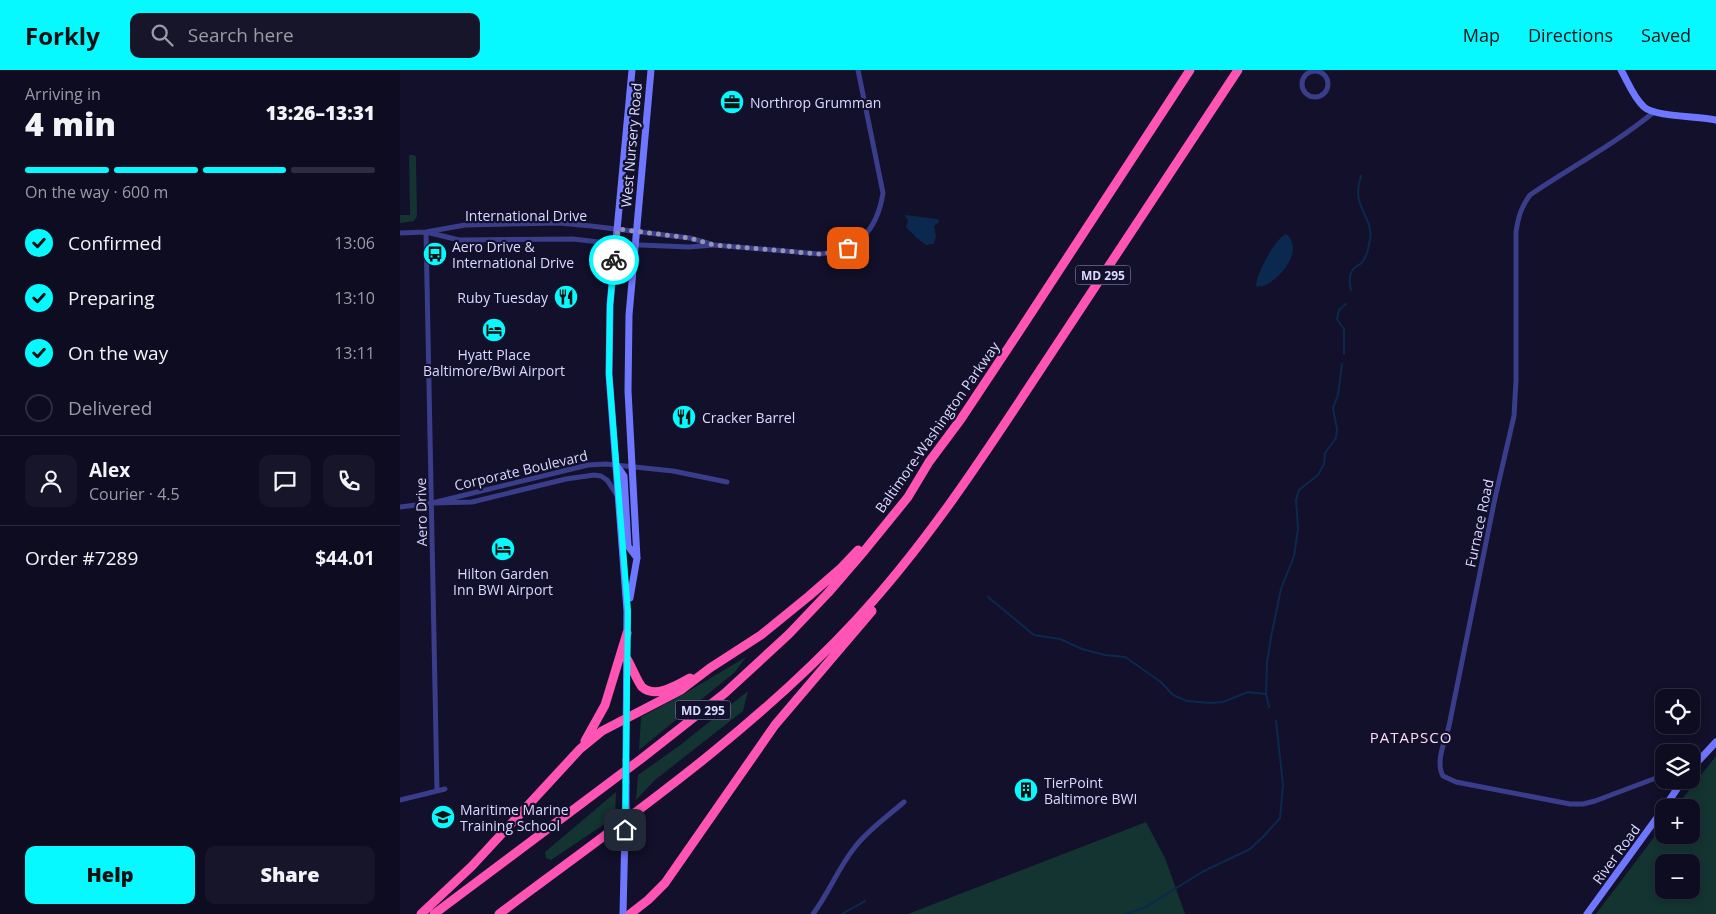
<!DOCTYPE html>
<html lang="en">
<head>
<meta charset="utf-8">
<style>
	body { margin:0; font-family:"Open Sans",sans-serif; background:#171529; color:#f1f3f6; height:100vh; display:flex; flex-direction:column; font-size:19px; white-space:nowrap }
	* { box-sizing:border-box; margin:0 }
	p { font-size:16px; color:#9b9ba5 }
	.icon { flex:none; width:28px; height:28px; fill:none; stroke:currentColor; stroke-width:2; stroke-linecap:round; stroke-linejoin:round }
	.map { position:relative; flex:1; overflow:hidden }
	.drawer { display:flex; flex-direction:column; background:#0e0c20; width:400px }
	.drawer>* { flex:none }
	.controls { position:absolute; left:1255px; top:619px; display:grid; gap:10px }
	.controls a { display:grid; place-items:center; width:45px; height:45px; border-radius:10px; background:#0e0c20; box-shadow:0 2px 8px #0003,0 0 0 1px #2e2c3e; font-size:25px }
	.pin { position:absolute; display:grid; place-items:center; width:42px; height:42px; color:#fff; margin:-21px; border-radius:10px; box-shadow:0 2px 8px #0006 }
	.courier { position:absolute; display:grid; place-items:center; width:50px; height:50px; margin:-25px; border:4px solid #05f9ff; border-radius:50%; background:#fff; color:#222; box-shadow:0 1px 6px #0007 }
	.overview em { font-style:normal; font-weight:800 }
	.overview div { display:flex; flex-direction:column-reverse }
	.overview { display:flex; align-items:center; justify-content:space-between; height:85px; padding:0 25px }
	h1 { font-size:32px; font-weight:800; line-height:38px }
	.bar { display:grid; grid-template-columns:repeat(4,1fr); gap:8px 5px; align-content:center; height:60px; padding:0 25px }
	.bar i { height:6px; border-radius:4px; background:#2e2c3e }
	.bar .active { background:#05f9ff }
	.bar p { grid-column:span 4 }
	.line { display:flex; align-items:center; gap:12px; padding:0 25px; border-top:1px solid #2e2c3e }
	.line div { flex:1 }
	.round { display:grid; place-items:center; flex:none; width:52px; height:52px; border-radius:10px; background:#171529 }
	ol { padding:0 25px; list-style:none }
	li { display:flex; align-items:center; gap:15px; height:55px }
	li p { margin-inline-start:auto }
	li .icon { padding:5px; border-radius:50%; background:#05f9ff; color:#111; stroke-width:4 }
	li:last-child { color:#9b9ba5 }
	li i { width:28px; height:28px; border:2px solid #2e2c3e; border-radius:50% }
	.cta { display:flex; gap:10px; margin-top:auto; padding:10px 25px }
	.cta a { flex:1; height:58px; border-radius:10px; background:#05f9ff; color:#111; font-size:20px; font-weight:800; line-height:58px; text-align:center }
	.cta a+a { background:#171529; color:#f1f3f6 }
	header { display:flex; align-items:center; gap:30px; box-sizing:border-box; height:70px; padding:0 25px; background:#05f9ff; color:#111 }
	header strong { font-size:24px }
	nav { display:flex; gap:28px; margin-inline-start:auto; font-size:18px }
	.search { width:350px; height:45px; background:#171529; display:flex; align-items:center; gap:12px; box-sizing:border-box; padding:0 18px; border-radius:10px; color:#9b9ba5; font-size:19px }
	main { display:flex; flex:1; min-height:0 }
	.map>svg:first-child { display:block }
</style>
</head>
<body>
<header>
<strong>Forkly</strong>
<div class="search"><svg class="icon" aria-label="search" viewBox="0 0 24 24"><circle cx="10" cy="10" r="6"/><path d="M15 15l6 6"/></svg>Search here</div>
<nav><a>Map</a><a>Directions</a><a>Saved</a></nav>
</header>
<main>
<section class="drawer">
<div class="overview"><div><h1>4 min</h1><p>Arriving in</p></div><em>13:26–13:31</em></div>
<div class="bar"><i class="active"></i><i class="active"></i><i class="active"></i><i></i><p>On the way · 600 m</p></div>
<ol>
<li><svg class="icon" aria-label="check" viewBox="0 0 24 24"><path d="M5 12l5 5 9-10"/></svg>Confirmed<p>13:06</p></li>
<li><svg class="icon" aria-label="check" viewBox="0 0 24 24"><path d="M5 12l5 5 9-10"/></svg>Preparing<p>13:10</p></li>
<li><svg class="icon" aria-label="check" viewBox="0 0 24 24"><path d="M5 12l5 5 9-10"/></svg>On the way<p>13:11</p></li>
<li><i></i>Delivered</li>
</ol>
<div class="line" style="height:90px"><a class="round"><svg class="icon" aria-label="person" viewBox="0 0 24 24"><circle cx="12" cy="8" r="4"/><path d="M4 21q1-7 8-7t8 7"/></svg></a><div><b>Alex</b><p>Courier · 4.5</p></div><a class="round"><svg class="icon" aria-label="chat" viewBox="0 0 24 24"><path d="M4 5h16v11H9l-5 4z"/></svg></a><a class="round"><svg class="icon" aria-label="phone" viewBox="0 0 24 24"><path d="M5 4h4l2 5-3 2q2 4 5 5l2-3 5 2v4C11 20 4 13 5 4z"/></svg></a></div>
<div class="line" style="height:65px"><div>Order #7289</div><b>$44.01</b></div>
<div class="cta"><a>Help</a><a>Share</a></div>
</section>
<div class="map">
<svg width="1316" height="844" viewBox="0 0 1316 844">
	<rect width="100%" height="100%" fill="#12102a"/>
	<path fill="#133431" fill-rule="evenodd" d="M9,85h5l2,2 1,59 -3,5 -14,2v-8h10z
		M346,587l-11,15 -96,78 2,-33 41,-22z
		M348,621l-5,20 -88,69 -19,20 2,-25 41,-29z
		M1316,686v158h-120l68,-90v11h27v-27l-15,-1zM1291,792v28h-27v-28z
		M216,722l-1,25 -64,43 -5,-2 -1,-6z
		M746,752l19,36 20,56h-277z"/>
	<path fill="#0b294e" d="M505,145l32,4 2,1v2l-5,4 2,10 -2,8 -8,1 -9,-7 -11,-11 2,-6 -3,-5z
		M886,164c23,18 -17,58 -30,52 0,-12 19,-47 30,-52z"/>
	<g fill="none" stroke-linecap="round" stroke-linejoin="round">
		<path stroke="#0b294e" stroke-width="2" d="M951,220c-2,-9 -3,-18 6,-24 3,-2 4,-2 6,-5 4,-6 6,-15 7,-22 4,-22 -20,-32 -9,-63
			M944,284v-25l-7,-10 2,-9 7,-6
			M588,527l46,38 26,4 22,10 23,6 20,2 36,25 12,13 14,6 24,2 12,-1 25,-10 17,2
			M869,637l-3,-13 1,-31 4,-26 10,-48 13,-33 4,-27 -2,-29 3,-10 19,-15 6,-11 1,-11 11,-15 1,-9 -4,-21 5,-13 4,-31
			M442,844l23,-13
			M726,844l20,-7 56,-35 48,-23 14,-13 16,-18 3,-33 -7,-64"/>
		<path stroke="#3a3d8a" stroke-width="5" d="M902 14a13 13 0 1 1 26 0a13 13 0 1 1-26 0Z
			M1254,42c-39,32 -83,55 -124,83 -9,12 -12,23 -14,37v148l-2,36 -19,82 -46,228c-4,15 -14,36 -6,50l13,6 114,22h13l12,-3 69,-26
			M26,162l33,8 114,-1 43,5 73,3 25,-2 106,9c38,-4 57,-23 63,-61l-25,-123
			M26,162l11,559
			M0,163l26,-1 39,-7 95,-2 31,3 99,12 21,6
			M32,433l156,-38 18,-1 67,7 54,11
			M0,437l32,-4 40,-1 94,-23 28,-4 7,1 6,4 10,15
			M0,730l45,-11
			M413,844c16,-21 25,-46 42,-67 13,-17 33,-31 49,-45"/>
		<path stroke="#7077ff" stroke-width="7" d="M1221,0c7,12 12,27 23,37 11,10 54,9 72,13
			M217,396l7,10 4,70 9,12
			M230,528l7,-40 -9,-167 1,-76 22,-245
			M226,690l1,-149 -18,-237 1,-69 22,-235
			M1291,699l25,-27
			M226,738v-26
			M1264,738l19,-28
			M223,844l2,-84
			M1187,844l77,-106"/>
		<path stroke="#ff54b3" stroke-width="9" d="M227,589c4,6 11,24 15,28 13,12 35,-2 48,-9
			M185,671l20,-36 22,-72
			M21,844l51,-48 108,-117 22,-18 79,-41 29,-22 51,-33 48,-39 31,-27 18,-19
			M34,844l207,-155 84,-66 64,-59 39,-41 37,-43 43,-53 21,-35 32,-43 61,-92 168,-257
			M99,844c123,-92 251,-180 356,-293 78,-84 138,-180 201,-275 61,-92 122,-184 182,-276
			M230,844l18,-14 17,-17 110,-158 97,-114"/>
		<path stroke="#7077ff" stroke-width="7" d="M226,712v-22
			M225,760l1,-22"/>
	</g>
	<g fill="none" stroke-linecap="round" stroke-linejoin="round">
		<path stroke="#9493b4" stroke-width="5" stroke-dasharray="0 9" d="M214,190l4,-31 72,9 24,7 106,9 16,-2 12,-4"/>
		<path stroke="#05f9ff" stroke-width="6" d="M214,190l-4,45 -1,69 19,237 -3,219"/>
	</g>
	<defs>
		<g id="office-disc" transform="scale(1.25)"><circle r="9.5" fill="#05f9ff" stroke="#12102a"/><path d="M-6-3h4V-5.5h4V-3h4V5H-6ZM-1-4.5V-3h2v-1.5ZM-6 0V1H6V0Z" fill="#111"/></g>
		<g id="bus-disc" transform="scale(1.25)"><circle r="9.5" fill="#05f9ff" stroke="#12102a"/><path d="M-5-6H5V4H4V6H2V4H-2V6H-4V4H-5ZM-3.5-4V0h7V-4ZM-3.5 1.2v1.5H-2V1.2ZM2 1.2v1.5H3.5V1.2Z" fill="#111"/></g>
		<g id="restaurant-disc" transform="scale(1.25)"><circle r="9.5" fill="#05f9ff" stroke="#12102a"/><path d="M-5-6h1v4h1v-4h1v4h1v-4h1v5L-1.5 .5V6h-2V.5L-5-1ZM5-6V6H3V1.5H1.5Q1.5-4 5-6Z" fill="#111"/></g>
		<g id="hotel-disc" transform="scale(1.25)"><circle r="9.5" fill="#05f9ff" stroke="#12102a"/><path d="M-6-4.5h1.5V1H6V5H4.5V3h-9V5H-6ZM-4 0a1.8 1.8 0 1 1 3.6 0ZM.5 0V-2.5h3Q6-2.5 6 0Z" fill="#111"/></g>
		<g id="building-disc" transform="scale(1.25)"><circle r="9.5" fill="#05f9ff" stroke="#12102a"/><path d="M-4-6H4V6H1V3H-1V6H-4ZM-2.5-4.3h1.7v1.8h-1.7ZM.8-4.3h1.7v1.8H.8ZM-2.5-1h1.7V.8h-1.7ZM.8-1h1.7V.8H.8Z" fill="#111"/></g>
		<g id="school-disc" transform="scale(1.25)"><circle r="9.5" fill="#05f9ff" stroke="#12102a"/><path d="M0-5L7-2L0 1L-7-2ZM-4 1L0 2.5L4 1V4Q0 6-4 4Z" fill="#111"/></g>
	</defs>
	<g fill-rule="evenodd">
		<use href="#office-disc" x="332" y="32"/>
		<use href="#bus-disc" x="35" y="184"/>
		<use href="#restaurant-disc" x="166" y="227"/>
		<use href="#hotel-disc" x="94" y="260"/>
		<use href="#restaurant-disc" x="284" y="347"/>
		<use href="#hotel-disc" x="103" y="479"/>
		<use href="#building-disc" x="626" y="720"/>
		<use href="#school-disc" x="43" y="747"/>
	</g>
	<g text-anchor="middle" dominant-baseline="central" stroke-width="4.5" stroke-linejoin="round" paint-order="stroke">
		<g fill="#12102a" stroke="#9e9dbf" stroke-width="1">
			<rect x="675.5" y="195.5" width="55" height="19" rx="4"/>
			<rect x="275.5" y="630.5" width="55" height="19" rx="4"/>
		</g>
		<g font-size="12" font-weight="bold" fill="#dad9ff">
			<text x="703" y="205">MD 295</text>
			<text x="303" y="640">MD 295</text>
		</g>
		<g font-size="14" fill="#dad9ff" stroke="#12102a" text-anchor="start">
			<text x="350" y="32">Northrop Grumman</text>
			<text x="52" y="176">Aero Drive &amp;<tspan x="52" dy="16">International Drive</tspan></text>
			<text x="148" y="227" text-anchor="end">Ruby Tuesday</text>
			<text x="94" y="284" text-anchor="middle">Hyatt Place<tspan x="94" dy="16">Baltimore/Bwi Airport</tspan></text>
			<text x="302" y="347">Cracker Barrel</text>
			<text x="103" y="503" text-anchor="middle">Hilton Garden<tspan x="103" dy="16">Inn BWI Airport</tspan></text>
			<text x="644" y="712">TierPoint<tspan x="644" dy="16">Baltimore BWI</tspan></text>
			<text x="60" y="739">Maritime Marine<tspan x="60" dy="16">Training School</tspan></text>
		</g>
		<g font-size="14" fill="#dad9ff" stroke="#12102a">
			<text transform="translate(231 75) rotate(-85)">West Nursery Road</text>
			<text x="126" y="145">International Drive</text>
			<text transform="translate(537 357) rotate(-55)">Baltimore-Washington Parkway</text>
			<text transform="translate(121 400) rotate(-13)">Corporate Boulevard</text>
			<text transform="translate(21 442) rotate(-91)">Aero Drive</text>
			<text transform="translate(1079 453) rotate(-78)">Furnace Road</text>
			<text transform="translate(1216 784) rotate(-54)">River Road</text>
		</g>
		<g font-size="15" letter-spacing="1" fill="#ffdbf5" stroke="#12102a">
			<text x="1011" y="667">PATAPSCO</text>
		</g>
	</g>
</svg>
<div class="controls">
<a><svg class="icon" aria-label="locate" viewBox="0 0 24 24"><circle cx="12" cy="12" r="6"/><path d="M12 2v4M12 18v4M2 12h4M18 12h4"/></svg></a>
<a><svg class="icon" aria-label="layers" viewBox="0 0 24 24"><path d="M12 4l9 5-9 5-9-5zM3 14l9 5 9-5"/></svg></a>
<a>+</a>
<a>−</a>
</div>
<div class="pin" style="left:448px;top:178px;background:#ea580c"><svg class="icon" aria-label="bag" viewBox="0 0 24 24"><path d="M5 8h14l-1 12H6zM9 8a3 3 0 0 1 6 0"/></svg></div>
<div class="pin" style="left:225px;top:760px;background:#1f2937"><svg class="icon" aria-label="home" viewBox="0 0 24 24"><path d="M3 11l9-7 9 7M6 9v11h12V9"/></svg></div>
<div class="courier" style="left:214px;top:190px"><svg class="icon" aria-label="bike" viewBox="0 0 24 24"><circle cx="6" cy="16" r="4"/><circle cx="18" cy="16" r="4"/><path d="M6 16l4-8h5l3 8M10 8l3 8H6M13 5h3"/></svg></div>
</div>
</main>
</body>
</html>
